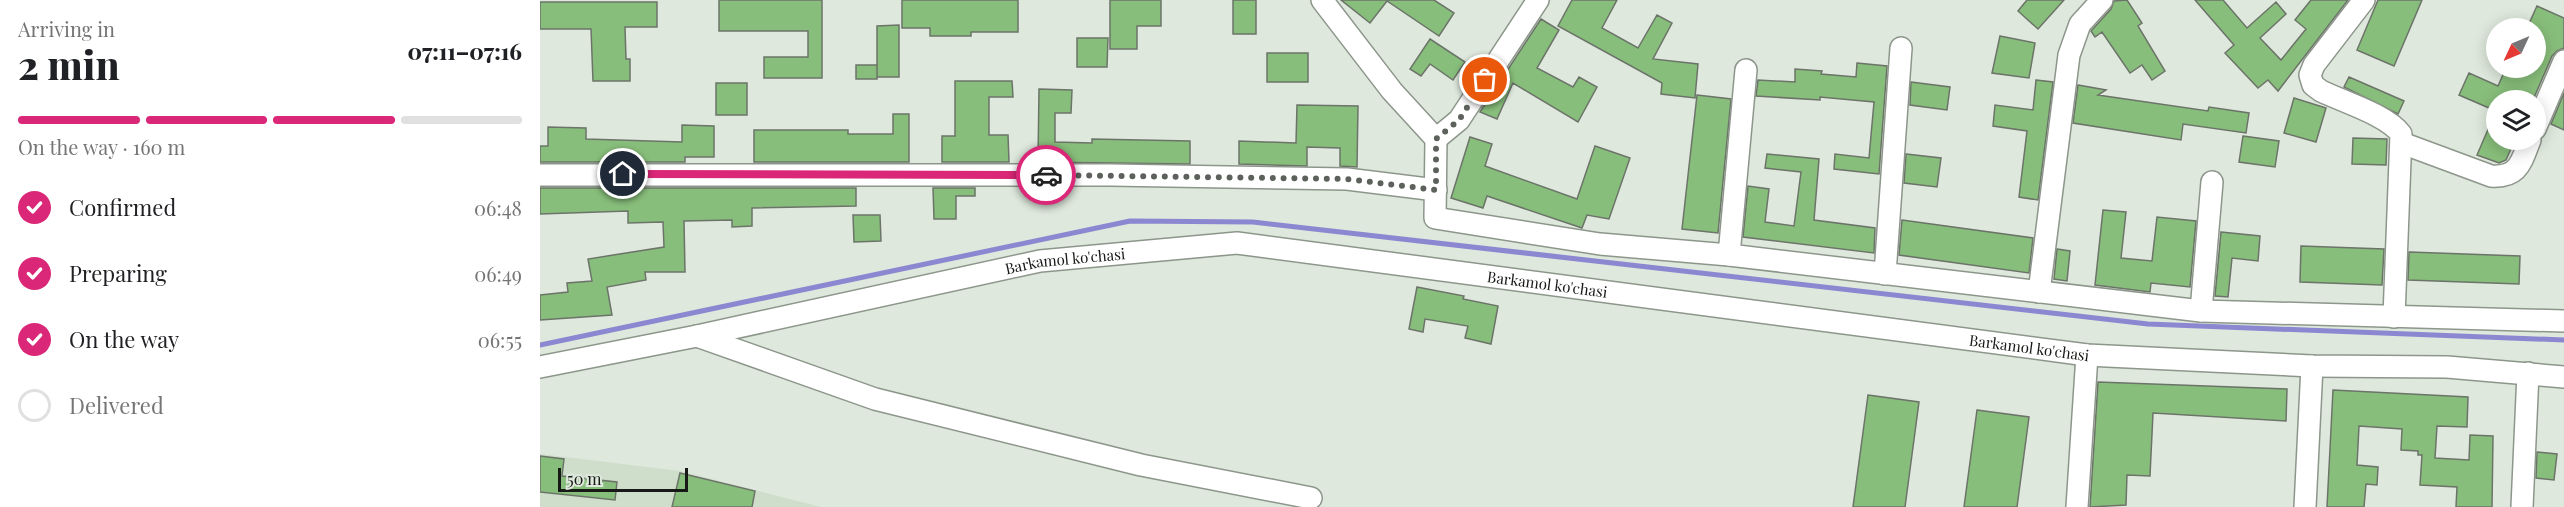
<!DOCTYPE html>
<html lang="en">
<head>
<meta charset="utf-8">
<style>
	body { margin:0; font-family:"Playfair Display",serif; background:#f2f2f2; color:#202124; height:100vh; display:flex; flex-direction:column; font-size:22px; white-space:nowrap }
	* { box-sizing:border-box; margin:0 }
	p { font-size:20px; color:#757577 }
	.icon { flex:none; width:33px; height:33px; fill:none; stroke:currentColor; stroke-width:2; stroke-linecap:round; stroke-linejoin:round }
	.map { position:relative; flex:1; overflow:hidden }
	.side { display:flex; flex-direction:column; background:#fff; width:540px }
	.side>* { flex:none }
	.needle { width:39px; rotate:226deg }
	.tools { position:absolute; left:1946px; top:18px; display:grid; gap:12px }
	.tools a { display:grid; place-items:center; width:60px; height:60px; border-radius:50%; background:#fff; box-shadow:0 3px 15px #0003; font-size:30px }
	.scale { position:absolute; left:18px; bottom:15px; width:130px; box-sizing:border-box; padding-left:6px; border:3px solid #161915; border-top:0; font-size:16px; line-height:21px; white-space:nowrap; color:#161915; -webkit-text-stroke:4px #dee8dc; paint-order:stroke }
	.pin { position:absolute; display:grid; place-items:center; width:51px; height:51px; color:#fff; margin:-26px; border:3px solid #fff; border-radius:50%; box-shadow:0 2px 6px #0007 }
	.courier { position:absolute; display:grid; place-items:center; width:60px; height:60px; margin:-30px; border:4px solid #db2777; border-radius:50%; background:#fff; color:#222; box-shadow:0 2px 8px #0007 }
	.overview em { font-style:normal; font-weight:800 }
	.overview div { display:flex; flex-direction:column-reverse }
	.overview { display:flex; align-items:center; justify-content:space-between; height:102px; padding:0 18px }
	h1 { font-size:39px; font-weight:800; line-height:45px }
	.bar { display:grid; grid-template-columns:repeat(4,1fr); gap:9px 6px; align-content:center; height:72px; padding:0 18px }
	.bar i { height:8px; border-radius:4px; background:#e0e0e0 }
	.bar .on { background:#db2777 }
	.bar p { grid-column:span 4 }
	ol { padding:0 18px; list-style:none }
	li { display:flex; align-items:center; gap:18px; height:66px }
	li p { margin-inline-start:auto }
	li .icon { padding:6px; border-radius:50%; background:#db2777; color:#fff; stroke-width:4 }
	li:last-child { color:#757577 }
	li i { width:33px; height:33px; border:3px solid #e0e0e0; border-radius:50% }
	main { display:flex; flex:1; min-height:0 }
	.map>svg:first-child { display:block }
</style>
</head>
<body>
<main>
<section class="side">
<div class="overview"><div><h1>2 min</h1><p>Arriving in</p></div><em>07:11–07:16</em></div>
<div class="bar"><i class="on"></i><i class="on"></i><i class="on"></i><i></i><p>On the way · 160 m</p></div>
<ol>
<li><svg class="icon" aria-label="check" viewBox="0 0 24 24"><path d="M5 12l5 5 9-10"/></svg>Confirmed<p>06:48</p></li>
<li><svg class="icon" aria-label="check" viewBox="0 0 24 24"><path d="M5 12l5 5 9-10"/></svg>Preparing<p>06:49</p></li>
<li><svg class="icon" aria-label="check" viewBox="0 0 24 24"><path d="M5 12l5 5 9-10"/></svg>On the way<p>06:55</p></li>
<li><i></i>Delivered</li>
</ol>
</section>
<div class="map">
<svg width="2024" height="507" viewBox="0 0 2024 507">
	<rect width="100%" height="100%" fill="#dee8dc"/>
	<path fill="#cfddcb" d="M0,454l140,17 141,36h-281z"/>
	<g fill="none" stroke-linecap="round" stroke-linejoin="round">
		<path stroke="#8c87d1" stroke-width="5" d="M0,345l590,-124 123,1 895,102 416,16"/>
	</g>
	<path fill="#88be7b" stroke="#6c7469" stroke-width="1.5" d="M179,0h103v78h-58v-21h44v-26h-89z
		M362,0h116v32h-47v4h-41v-8h-28z
		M570,0h51v26h-24v23h-27z
		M693,0h23v34h-23z
		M801,0h93l20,13 -15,23 -52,-35 -17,22z
		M1032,0h45l-15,28 36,20 19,-33 15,8 -19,36 45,5 -3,34 -34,-4 1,-11 -104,-57z
		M1487,0h37l-26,29 -20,-18z
		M1587,0l15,23 -4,3 27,45 -13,9 -10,-15 -12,8 -28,-41 -7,5 -4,-6 20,-22 3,-8z
		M1655,0h28l24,28 29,-26 10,12 -26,24 21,22 25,-31 -11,-9 16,-20h37l-70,91 -10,-11 -10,8 -33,-35 9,-8z
		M1838,0h44l-28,66 -37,-16z
		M0,2h117v25h-32l1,32h4v22h-37l-2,-52h-51z
		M1997,6l27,12v30l-7,3 -5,5 -19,44h-37v11l-37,-16 10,-22 29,13 8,-18h29v-40h-8z
		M1001,19l18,11 -22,38 36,19 6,-10 18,10 -19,35 -65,-39 -16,36 -17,-7z
		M359,25v52h-22v-51z
		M1460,36l35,7 -6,35 -37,-5z
		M537,38h31l-1,29h-30z
		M890,39l35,23 -12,18 -23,-16 -9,12 -11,-7z
		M727,53h41v29h-41z
		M1317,63l30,3 -8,108 -45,-5 1,-15 34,4 5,-56 -54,-5v3l-64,-4 2,-16 37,2v-13l27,2 -1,3 35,3z
		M316,65h21v14h-21z
		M1809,77l55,24 -6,13 -54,-27z
		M1496,80l17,2 -15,118 -19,-3 8,-66 -34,-5 2,-21 38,5z
		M415,81h57l1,16h-24v38h19l1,27h-67v-26h13z
		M1371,82l39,5 -3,23 -37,-5z
		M176,83h31v32h-31z
		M1538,85l28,5 -8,5 110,16 1,-4 40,6 -3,20 -63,-9 -2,16 -108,-17z
		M499,89l33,1 -1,23h-16v29l37,1v-4l98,2v23l-152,-2z
		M2024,93v37l-13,-6z
		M1157,95l34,4 -13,134 -36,-4z
		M1754,98l32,10 -10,34 -32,-9z
		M757,105l61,1 -1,61 -17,-1v-18l-33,-1v19l-68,-2v-23l57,2z
		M1956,111v29h19l-9,20 -7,3 -22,-8z
		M353,114h16v48h-155v-32h94v4h45z
		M142,125l32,1v31h-29v5h-145v-16h8v-19l38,1v11l96,3z
		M1703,136l36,5 -4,26 -36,-5z
		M930,137l22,7 -7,22 92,33 18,-53 35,12 -21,61 -22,-4 -5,13 -95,-32 -4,12 -32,-10z
		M1813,138l34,1 -1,26 -34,-1z
		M1227,154l52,5 -5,61 61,8 -1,25 -131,-16 5,-51 21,3 -4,33 29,4 7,-54 -36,-4z
		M1366,154l35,4 -4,29 -33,-4z
		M0,188h316v18l-104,2v18l-20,1v-7l-48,1 1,51h-40l1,8 -39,7 5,28 -72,5v-25l28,-3 -1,-9 25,-2 -4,-22 76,-12 -1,-25 -35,1v-12l-88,3z
		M393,188h42v8h-19v23h-22z
		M1563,210l23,2 -5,46 31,3 5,-44 39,4 -6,66 -39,-4 -1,9 -55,-7z
		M313,215h27l1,26 -27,1z
		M1362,220l131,18 -4,35 -130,-18z
		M1681,232l39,4 -2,25 -26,-3 -4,39 -13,-1z
		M1761,246l83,3 -2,36 -82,-3z
		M1517,249l13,2 -3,30 -13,-2z
		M1869,252l111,4 -1,28 -111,-4z
		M877,287l47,9 -1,3 35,7 -7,38 -26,-6 3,-12 -43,-7 -2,13 -14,-3z
		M1558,382l189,7 -1,32 -133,-8 -3,63 -23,-1 -1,30 -36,2z
		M1793,390l135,7 -1,30 -30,-1 -2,32 34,2 1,-25 23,1 -1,71h-36l1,-20 -37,-2 2,-30h-4v-4l-17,-1 1,-21 -43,-3 -2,39 21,2 -1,18 -11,-1 -2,23h-37z
		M1328,395l51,7 -14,105h-52z
		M1437,410l52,7 -12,90h-53z
		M1997,452l20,2 -3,26 -18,-2z
		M0,456l24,3 -2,17 55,6 -2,18 -75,-8z
		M140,473l75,18 -3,16h-80z"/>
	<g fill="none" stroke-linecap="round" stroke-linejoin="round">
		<g stroke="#8d968b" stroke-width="24">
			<g id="minor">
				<path d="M782,0l70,91 44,48 -1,79 165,26 129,11 472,56 363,10"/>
				<path d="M1824,0l-50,65 -4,10 3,10 8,6c23,11 66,24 80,43l-7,183"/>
				<path d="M1995,129l29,-68"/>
				<path d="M896,139l23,-19 79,-120"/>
				<path d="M1862,143l89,33c28,2 30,-14 39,-36"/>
				<path d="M0,175h570l237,4 89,11"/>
				<path d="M1189,255l17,-185"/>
				<path d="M1345,274l16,-226"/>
				<path d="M1499,292l30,-237 11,-31 22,-24"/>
				<path d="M1661,311l11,-129"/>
				<path d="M157,336l178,63 266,66 170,33"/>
				<path id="s1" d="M0,367l157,-31 343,-75 197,-18 850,112 225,11 135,1 117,10"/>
				<path d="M1537,507l10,-152"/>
				<path d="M1765,507l7,-141"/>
				<path d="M1982,507l6,-134"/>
			</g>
		</g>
		<use href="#minor" stroke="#fff" stroke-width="21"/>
	</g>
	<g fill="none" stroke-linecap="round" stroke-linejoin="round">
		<path stroke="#5c615b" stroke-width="6" stroke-dasharray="0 10.8" d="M506,175l301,4 89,11v-51l23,-19 26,-40"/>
		<path stroke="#db2777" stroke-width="8" d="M83,174l423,1"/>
	</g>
	<g text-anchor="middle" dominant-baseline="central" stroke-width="6" stroke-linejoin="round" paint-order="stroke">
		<g font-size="15" fill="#161915" stroke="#dee8dc">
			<text stroke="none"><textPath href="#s1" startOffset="536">Barkamol ko'chasi</textPath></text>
			<text stroke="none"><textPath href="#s1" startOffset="1022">Barkamol ko'chasi</textPath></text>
			<text stroke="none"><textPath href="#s1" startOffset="1508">Barkamol ko'chasi</textPath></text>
		</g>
	</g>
</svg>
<div class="tools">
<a><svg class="needle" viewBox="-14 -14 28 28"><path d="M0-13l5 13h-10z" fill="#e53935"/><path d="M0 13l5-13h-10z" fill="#757577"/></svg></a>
<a><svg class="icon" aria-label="layers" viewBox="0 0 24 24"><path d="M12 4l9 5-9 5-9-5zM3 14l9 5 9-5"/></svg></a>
</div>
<div class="scale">50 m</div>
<div class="pin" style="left:945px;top:80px;background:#ea580c"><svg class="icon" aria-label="bag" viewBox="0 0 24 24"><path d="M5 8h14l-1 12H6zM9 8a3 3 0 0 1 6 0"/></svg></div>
<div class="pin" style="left:83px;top:174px;background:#1f2937"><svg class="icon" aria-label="home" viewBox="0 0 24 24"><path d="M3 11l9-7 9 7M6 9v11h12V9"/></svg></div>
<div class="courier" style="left:506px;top:175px"><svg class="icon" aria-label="car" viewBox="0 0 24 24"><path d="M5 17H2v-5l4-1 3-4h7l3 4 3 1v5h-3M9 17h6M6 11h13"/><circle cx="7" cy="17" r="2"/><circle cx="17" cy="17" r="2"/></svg></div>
</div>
</main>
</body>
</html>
